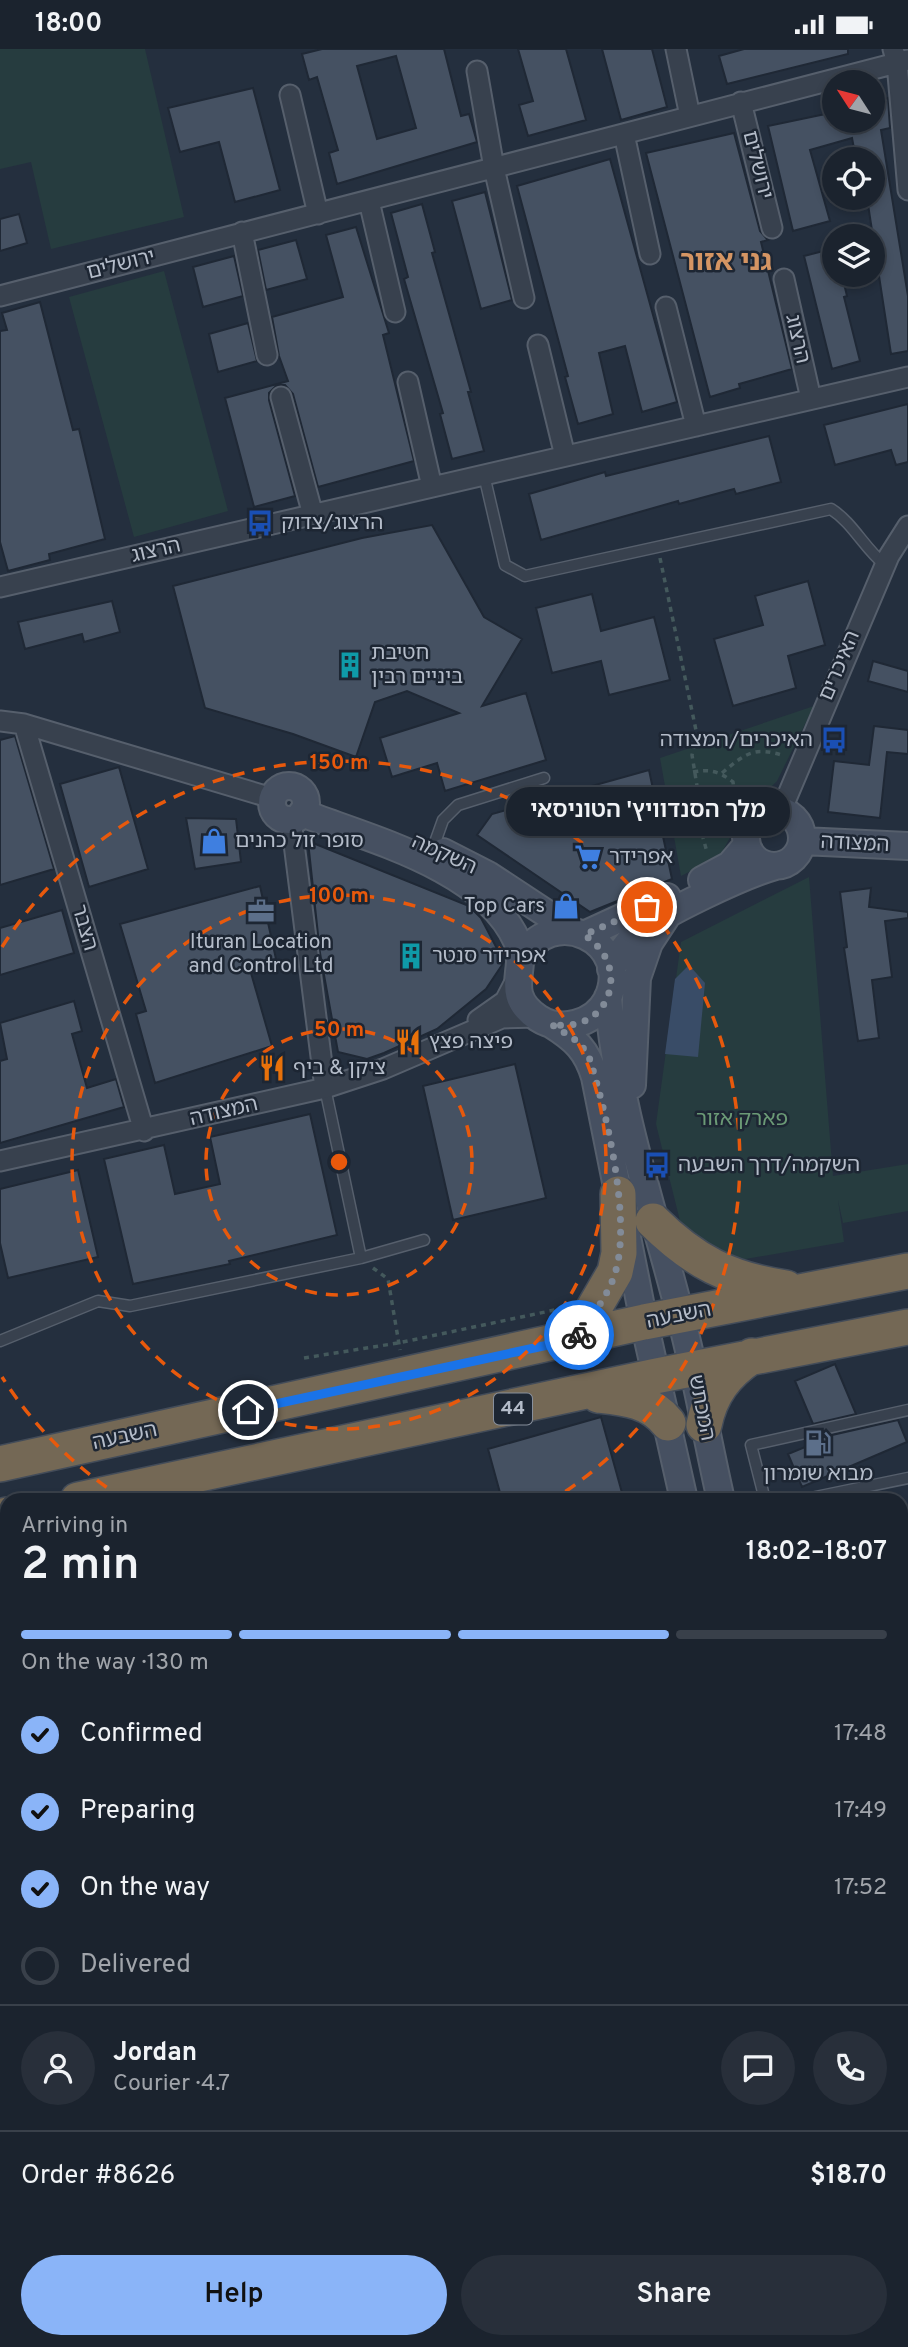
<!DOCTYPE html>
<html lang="en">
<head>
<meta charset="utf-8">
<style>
	body { margin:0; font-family:Overpass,"Noto Sans Hebrew",sans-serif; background:#282f3a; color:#f1f3f6; height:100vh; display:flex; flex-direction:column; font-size:26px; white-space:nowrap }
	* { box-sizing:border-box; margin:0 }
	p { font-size:23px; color:#a0a4aa }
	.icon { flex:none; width:38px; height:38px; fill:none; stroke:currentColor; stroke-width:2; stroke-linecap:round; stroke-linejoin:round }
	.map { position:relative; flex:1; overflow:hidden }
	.side { position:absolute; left:0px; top:1444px; width:908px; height:856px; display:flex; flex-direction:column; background:#1b232e; border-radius:21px 21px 0 0; box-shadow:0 4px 10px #0003,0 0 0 2px #39404a }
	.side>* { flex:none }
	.needle { width:46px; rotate:306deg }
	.buttons { position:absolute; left:822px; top:21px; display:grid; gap:14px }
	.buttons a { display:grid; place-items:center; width:63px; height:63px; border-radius:50%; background:#1b232e; box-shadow:0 4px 10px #0003,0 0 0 2px #39404a; font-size:35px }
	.pin { position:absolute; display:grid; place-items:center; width:60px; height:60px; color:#fff; margin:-30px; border:4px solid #fff; border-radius:50%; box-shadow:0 2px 7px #0007 }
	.courier { position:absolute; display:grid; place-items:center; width:70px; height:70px; margin:-35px; border:5px solid #1a73e8; border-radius:50%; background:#fff; color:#222; box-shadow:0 2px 9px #0007 }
	.bubble { position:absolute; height:49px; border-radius:24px; background:#1b232e; box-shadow:0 4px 10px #0003,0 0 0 2px #39404a; font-size:23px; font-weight:600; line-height:49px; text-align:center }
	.summary em { font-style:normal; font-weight:600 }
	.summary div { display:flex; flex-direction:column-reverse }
	.summary { display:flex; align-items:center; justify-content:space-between; height:119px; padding:0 21px }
	h1 { font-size:46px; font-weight:600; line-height:52px }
	.bar { display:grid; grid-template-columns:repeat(4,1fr); gap:10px 7px; align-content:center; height:84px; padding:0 21px }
	.bar i { height:9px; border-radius:5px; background:#39404a }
	.bar .current { background:#8ab4f8 }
	.bar p { grid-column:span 4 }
	.line { display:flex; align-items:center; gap:18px; padding:0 21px; border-top:2px solid #39404a }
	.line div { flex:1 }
	.round { display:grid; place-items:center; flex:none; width:74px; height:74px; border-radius:37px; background:#282f3a }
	ol { padding:0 21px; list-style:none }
	li { display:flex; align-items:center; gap:21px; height:77px }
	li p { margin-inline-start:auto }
	li .icon { padding:7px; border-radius:50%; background:#8ab4f8; color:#111; stroke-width:4 }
	li:last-child { color:#a0a4aa }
	li i { width:38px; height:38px; border:4px solid #39404a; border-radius:50% }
	.cta { display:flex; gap:14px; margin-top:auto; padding:14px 21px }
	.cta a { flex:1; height:80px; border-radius:42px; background:#8ab4f8; color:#111; font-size:28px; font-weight:600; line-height:80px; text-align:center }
	.cta a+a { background:#282f3a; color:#f1f3f6 }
	.status { display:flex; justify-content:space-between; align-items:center; height:49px; padding:0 35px; background:#1b232e; direction:ltr }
	.status svg { height:19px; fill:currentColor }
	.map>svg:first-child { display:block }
</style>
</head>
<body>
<div class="status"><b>18:00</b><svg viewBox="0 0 49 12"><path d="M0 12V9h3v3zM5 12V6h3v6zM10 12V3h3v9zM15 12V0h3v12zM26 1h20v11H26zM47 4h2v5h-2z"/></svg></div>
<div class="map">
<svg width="908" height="2298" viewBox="0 0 908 2298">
	<rect width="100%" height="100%" fill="#242f3e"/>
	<path fill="#263c3f" d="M0,0h145l39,168 -133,32 -20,-87 -31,7z
		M164,222l64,240 -94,26 -65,-240z
		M814,657l-37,75 -36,36 -21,39 -39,20 -21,-118z
		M809,828l24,299 75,-12v47l-65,12 -5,-23 6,42 -116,20 -47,-37 -25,-101 25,-182z"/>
	<path fill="#394c67" d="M689,916l16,18 -7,74 -33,-3 10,-75z"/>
	<path fill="#455162" stroke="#1f2835" stroke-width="2" fill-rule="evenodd" d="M322,0h122l17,67 8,-2 8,28 -140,42 -8,-31 9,-3 -21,-73 -8,3 -7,-26zM396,7l20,72 -39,11 -20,-73z
		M518,0h48l20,71 -58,16 -9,-31 14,-4z
		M602,0h50l15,58 -46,13z
		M744,0h104v5l-121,30 -8,-28z
		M253,39l27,102 -45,12 -16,-60 -39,10 -12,-44z
		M888,49l2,30 -9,2 27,166v55l-17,3 -24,-156h6v-39h-17l-4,-21 -42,12 20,71 -37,10 -25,-105 67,-14v9h38v-19z
		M734,84l26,98 8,9 -7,2 31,127 -53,15 1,4 -30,9 -64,-244z
		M610,110l67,243 -35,10 -17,-66 -26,7 14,61 -35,10 -13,-47 3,-1 -51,-190z
		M485,143l27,108 -31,9 -29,-108z
		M422,155l13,48 -3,1 39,139h-3l16,59 -32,8 -12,-45 3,-1 -39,-134 4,-2 -17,-64z
		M19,165l8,29 -27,8v-32z
		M356,178l33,106 -6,2 31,126 -96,26 -25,-93 -8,-9h-8l-8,8v7l26,96 -41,11 -29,-109 63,-17 -9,-25 -7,-39 71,-20 -17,-62z
		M296,191l11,39 -41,11 -8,-40z
		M835,199v27h7l5,21 -3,1 16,64 -28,8 -28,-113z
		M234,207l9,40 -40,11 -10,-40z
		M40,253l33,128 6,-1 26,110 -56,15 1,6 -42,11 -8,-29v-211l7,-1 -5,-17z
		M248,274l9,38 -39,11 -9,-38z
		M908,355v58l-12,3 -5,-15 -56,15 -11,-40z
		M769,387l12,46 -45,12 -2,-5 -55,15 -1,-3 -137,39 -12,-46 76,-22 1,4z
		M432,476l52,92 38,22 -40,67 44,-13 20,67 -101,31 -8,-28 -45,14 -12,-39 79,-25 -52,-22 -32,11 -19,55 -63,-23 -88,-26 -32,-122 189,-48z
		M808,532l17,64 -37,11 8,32 -63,18 -19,-67 49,-14 -8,-29z
		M592,545l9,37 53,-14 16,63 -61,15 -8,-34 -49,12 -16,-65z
		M112,552l8,31 -36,10 -2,-8 -57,15 -7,-27z
		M873,612l35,10v21l-40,-11z
		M874,677l34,4v24l-21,-2 -7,66 -52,-6 6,-51 35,4z
		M15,687l39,133 -54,16v-145z
		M119,718l29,102 -59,18 -29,-103z
		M649,721l23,109 -82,33 -113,-77 15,-21z
		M186,769l50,1 5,43 -46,7z
		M308,792l161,65 12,12 23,44 -18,27 -49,40 -53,24 -17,6 -29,-7 -18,-99z
		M260,837l16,73 -27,7 23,80 -117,37 -19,-69 10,-3 -26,-87z
		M871,839l-2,19 39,5v6l-23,3 7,56 -20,3 7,58 -21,3 -14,-93 3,-1 -7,-55z
		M62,861l12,43 -74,22v-47z
		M74,952l8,30 -10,3 15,54 29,-9 8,28 -124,36v-82l7,-2 -7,-36z
		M515,1015l31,134 -93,22 -30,-134z
		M310,1065l27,121 -108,26 1,3 -97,20 -29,-125 60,-14 11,49 45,-10 -10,-47z
		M78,1121l20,87 -90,21 -8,-35v-54z
		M835,1315l21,50 -43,10 -18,-43z
		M601,1368l23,83h-122l-14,-51z
		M898,1371l9,22 -105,45 -14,-33 32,-13 -1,-3z"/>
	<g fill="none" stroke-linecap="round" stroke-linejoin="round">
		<g stroke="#565f6c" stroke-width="13">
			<path id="lane" d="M484,426l21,90 20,11 306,-67c22,14 33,39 54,56
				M433,799l10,-28 15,-15 86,-27
				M325,1039l36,170
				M0,1292l98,-40 32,5 231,-48 63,-18
				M765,1451l-14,-55 157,-35
				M801,1451l107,-22
				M0,2243l7,1
				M0,2268l7,13
				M14,2292l3,6
				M159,2292l3,6
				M451,2292l3,6
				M755,2292l2,6
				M847,2292l1,6"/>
		</g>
		<g stroke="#565f6c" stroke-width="23">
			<path id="street" d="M676,0l14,67
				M893,0l4,14 11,127
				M477,22l17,97 30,130
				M290,46l28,119
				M741,53l31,126
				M624,85l26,120
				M369,152l26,111
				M242,183l25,123
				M784,230l27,120
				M0,247l908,-236
				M666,258l30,119
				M538,296l27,111
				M408,333l24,105
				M281,348l32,118
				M0,538l908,-210
				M0,672l24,3 248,74
				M24,675l120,407
				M781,762l108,-255 19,-30
				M291,771l34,268
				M478,971l27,-19 12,-23
				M0,1112l325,-73 58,-19 119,-51 35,-1
				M0,1824l7,51
				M901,1864l7,-1"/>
		</g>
		<g stroke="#565f6c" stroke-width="30">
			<path id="secondary" d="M272 754a17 17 0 1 1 34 0a17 17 0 1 1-34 0Z
				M746 789a28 28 0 1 1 56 0a28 28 0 1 1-56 0Z
				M302,764c68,26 183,55 215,128 12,27 -16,52 21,77 23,15 56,6 69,-18 28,-58 -56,-100 -87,-39
				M802,792l106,5
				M443,803l45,23 85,56
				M702,831l28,-15 17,-20
				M584,886l83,-38
				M611,920c8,-13 15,-26 26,-35 25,-21 107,-59 138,-68
				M608,948c9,110 46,214 73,321 16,60 26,121 40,182
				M551,975c24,15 36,26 44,53l49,245 40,178
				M632,1036l5,-107 12,-35 17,-26
				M894,2292l3,6"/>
		</g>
		<g stroke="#434c59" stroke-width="38">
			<path id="highway" d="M653,1172c40,40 77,59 133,67
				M576,1290l39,-67 4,-19 -1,-59
				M598,1346c27,3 52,5 70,28
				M704,1376c6,-31 22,-52 48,-69
				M0,1415l644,-142 264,-51
				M78,1451l578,-124 252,-49
				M0,1468l7,-2"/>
		</g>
		<path stroke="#44595c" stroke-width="3.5" stroke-dasharray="5 5" stroke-linecap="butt" d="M660,509l37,177 -5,20 11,68
			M693,723c17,-3 26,-1 40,10 4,27 -18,29 -33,45l7,25
			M722,724c24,-20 32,-27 63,-17
			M373,1219l15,11 12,71
			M304,1309l94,-15 166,-35"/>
		<use href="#lane" stroke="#38414e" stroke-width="10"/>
		<use href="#street" stroke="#38414e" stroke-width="19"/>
		<use href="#secondary" stroke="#465061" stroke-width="26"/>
		<use href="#highway" stroke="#746855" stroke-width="35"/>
	</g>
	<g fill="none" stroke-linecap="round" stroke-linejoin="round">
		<path stroke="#828b98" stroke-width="7" stroke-dasharray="0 12.6" d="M579,1286c13,-19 31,-42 37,-65 15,-53 -10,-160 -27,-213l-9,-14 -29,-19c58,12 83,-58 33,-89l63,-28"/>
		<path stroke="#1a73e8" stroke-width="9" d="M248,1361l328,-71 3,-4"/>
	</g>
	<g fill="none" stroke="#e8590c" stroke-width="3.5" stroke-dasharray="12 9">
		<circle cx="339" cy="1113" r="133"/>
		<circle cx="339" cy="1113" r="267"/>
		<path d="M124 1450A400 400 0 0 1 2 1328M2 898A400 400 0 1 1 554 1450"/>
	</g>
	<defs>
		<g id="bus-bare" transform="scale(2.1)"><path d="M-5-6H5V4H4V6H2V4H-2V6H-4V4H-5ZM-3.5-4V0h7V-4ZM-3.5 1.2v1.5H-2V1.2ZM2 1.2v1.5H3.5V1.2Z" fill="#1a4fb4" stroke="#1d2633" stroke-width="2.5" paint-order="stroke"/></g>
		<g id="building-bare" transform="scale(2.1)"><path d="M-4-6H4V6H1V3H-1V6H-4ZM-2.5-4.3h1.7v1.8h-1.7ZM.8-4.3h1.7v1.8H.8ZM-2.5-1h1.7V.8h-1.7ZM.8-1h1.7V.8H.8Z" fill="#0f9aa8" stroke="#1d2633" stroke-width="2.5" paint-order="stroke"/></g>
		<g id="shop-bare" transform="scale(2.1)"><path d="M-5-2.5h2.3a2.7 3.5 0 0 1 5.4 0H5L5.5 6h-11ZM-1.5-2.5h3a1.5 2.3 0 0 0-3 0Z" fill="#3f7fe0" stroke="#1d2633" stroke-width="2.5" paint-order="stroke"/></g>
		<g id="supermarket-bare" transform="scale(2.1)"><path d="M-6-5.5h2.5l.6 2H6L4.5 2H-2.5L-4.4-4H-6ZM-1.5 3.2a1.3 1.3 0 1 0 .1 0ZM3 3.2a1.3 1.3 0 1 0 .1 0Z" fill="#3f7fe0" stroke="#1d2633" stroke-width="2.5" paint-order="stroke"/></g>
		<g id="office-bare" transform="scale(2.1)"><path d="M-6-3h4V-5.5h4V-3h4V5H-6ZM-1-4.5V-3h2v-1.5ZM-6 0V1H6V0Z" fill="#5c6f8a" stroke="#1d2633" stroke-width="2.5" paint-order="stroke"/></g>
		<g id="restaurant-bare" transform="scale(2.1)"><path d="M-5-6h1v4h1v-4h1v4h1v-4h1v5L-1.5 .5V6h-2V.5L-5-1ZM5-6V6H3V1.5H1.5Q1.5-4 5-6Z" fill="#e8710a" stroke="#1d2633" stroke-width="2.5" paint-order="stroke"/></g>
		<g id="fuel-bare" transform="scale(2.1)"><path d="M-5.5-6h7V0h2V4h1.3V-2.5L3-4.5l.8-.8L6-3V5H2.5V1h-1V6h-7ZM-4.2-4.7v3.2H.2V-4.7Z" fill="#5c6f8a" stroke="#1d2633" stroke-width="2.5" paint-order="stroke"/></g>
	</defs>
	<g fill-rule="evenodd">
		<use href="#bus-bare" x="260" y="474"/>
		<use href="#building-bare" x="350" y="616"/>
		<use href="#bus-bare" x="834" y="691"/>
		<use href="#shop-bare" x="214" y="792"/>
		<use href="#supermarket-bare" x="588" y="808"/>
		<use href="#shop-bare" x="566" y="857"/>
		<use href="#office-bare" x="261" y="862"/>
		<use href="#building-bare" x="411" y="907"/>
		<use href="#restaurant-bare" x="408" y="993"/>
		<use href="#restaurant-bare" x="272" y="1019"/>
		<use href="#bus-bare" x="657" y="1116"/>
		<use href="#fuel-bare" x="818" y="1394"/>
	</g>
	<g text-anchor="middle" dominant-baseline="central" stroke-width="5" stroke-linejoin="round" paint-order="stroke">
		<rect fill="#1d2633" stroke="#878f9c" stroke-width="2" x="494" y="1344.5" width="38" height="31" rx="5"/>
		<g font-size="19" font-weight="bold" fill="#b4bcc9">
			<text x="513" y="1360">44</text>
		</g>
		<g font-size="21" fill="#b4bcc9" stroke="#1d2633">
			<text transform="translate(757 116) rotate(76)">ירושלים</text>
			<text transform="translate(121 216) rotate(-14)">ירושלים</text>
			<text transform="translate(797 290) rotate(77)">הרצוג</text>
			<text transform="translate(156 502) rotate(-13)">הרצוג</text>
			<text transform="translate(840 617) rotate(-67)">האיכרים</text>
			<text transform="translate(855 795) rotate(3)">המצודה</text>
			<text transform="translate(444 806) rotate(24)">השקמה</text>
			<text transform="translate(84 879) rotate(74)">הצבר</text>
			<text transform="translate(224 1063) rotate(-13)">המצודה</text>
			<text transform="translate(679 1267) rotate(-11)">השבעה</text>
			<text transform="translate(701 1359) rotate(79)">המכתש</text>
			<text transform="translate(125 1388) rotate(-12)">השבעה</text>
		</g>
		<g font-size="21" fill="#b4bcc9" stroke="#1d2633" text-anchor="start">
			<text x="281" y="474">הרצוג/צדוק</text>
			<text x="371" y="604">חטיבת<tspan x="371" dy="24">ביניים רבין</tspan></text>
			<text x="813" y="691" text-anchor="end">האיכרים/המצודה</text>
			<text x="235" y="792">סופר זול כהנים</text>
			<text x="609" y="808">אפרידר</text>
			<text x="545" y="857" text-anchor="end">Top Cars</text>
			<text x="261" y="893" text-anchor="middle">Ituran Location<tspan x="261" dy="24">and Control Ltd</tspan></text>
			<text x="432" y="907">אפרידר סנטר</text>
			<text x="429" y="993">פיצה פצץ</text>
			<text x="293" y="1019">ציקן &amp; ביף</text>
			<text x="678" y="1116">השקמה/דרך השבעה</text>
			<text x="818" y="1425" text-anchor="middle">מבוא שומרון</text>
		</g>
		<g font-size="21" fill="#6b9a76" stroke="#1d2633">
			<text x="742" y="1070">פארק אזור</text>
		</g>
		<g font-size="28" font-weight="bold" fill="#d59563" stroke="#1d2633">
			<text x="726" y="214">גני אזור</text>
		</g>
	</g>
	<circle cx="339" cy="1113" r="10" fill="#e8590c" stroke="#1d2633" stroke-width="3.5"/>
	<g font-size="21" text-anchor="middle" font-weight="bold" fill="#e8590c" stroke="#1d2633" stroke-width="5" stroke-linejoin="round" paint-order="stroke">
		<text x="339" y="720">150 m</text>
		<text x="339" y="853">100 m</text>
		<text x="339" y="987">50 m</text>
	</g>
</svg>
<div class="buttons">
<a><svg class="needle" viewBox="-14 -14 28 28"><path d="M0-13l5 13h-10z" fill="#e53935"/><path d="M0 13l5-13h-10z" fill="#a0a4aa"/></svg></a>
<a><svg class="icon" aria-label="locate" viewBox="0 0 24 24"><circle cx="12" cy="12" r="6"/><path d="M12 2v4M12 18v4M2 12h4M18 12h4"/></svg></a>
<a><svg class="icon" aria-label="layers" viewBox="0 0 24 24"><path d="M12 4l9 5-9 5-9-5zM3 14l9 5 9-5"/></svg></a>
</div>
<div class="pin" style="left:647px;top:858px;background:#ea580c"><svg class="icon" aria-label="bag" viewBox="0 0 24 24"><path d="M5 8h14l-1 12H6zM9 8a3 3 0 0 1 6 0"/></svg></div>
<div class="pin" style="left:248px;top:1361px;background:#1f2937"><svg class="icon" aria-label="home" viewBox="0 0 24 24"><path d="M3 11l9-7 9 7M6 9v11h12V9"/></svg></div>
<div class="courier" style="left:579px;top:1286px"><svg class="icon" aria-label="bike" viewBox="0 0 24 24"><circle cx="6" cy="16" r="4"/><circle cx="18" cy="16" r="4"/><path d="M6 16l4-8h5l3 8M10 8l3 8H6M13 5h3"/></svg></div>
<div class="bubble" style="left:506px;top:738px;width:284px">מלך הסנדוויץ' הטוניסאי</div>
<section class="side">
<div class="summary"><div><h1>2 min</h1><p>Arriving in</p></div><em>18:02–18:07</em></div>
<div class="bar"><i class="current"></i><i class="current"></i><i class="current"></i><i></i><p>On the way · 130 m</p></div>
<ol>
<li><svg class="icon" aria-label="check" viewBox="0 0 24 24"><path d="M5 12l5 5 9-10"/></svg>Confirmed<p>17:48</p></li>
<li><svg class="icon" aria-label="check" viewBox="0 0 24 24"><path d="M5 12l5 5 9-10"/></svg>Preparing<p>17:49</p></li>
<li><svg class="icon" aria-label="check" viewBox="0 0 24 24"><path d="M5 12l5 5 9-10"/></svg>On the way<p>17:52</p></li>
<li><i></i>Delivered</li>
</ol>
<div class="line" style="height:126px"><a class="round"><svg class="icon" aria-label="person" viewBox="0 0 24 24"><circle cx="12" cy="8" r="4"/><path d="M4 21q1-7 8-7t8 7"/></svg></a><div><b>Jordan</b><p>Courier · 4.7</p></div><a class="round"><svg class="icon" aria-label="chat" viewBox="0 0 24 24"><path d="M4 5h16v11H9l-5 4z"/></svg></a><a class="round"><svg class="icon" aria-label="phone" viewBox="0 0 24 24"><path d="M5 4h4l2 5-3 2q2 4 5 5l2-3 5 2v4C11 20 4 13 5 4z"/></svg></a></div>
<div class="line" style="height:91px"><div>Order #8626</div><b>$18.70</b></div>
<div class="cta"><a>Help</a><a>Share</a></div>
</section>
</div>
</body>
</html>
